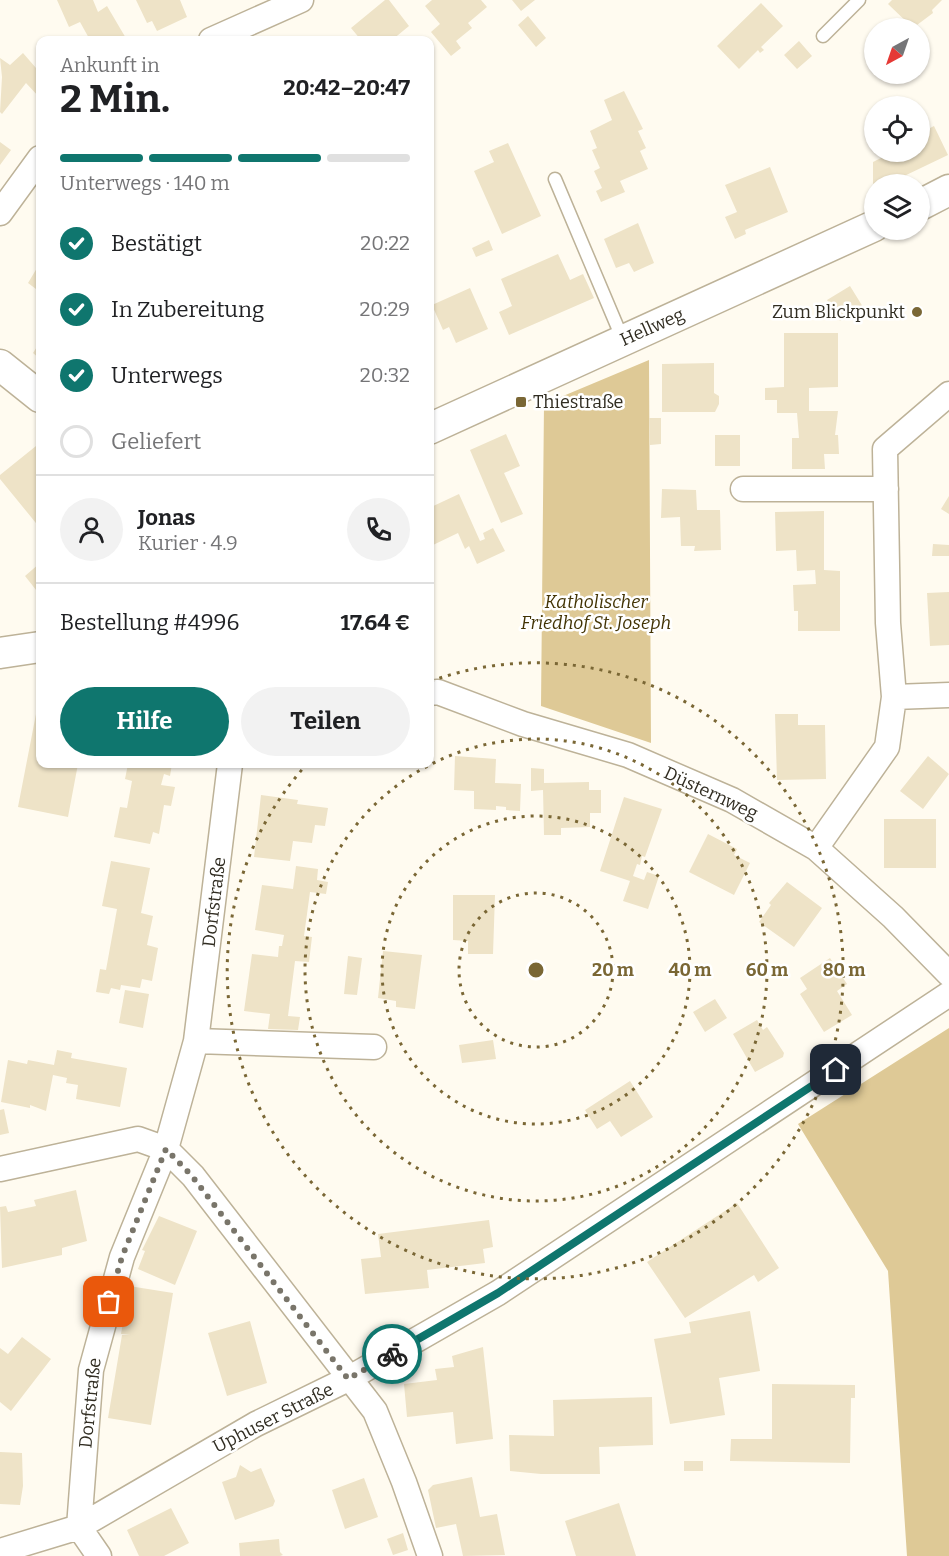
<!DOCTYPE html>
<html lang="de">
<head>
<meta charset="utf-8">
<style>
	body { margin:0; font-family:Bitter,serif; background:#f2f2f2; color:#202124; height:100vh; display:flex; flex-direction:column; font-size:22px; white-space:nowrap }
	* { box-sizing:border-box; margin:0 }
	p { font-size:20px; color:#757577 }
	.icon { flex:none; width:33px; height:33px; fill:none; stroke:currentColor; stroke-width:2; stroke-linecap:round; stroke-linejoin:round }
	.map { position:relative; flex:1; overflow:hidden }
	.sheet { position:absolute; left:36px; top:36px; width:398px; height:732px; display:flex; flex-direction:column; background:#fff; border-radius:12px; box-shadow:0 2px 4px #0004 }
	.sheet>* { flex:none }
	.needle { width:39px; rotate:220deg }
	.controls { position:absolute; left:864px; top:18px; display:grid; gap:12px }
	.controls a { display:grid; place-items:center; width:66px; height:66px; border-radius:50%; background:#fff; box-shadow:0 2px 4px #0004; font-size:30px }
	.pin { position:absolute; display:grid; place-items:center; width:51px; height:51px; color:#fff; margin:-26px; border-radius:12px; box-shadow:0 3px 9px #0006 }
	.courier { position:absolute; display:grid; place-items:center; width:60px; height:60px; margin:-30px; border:4px solid #0f766e; border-radius:50%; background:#fff; color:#222; box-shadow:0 2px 8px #0007 }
	.head em { font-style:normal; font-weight:700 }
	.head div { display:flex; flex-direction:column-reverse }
	.head { display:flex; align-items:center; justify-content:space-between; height:102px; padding:0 24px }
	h1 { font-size:39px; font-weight:700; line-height:45px }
	.bar { display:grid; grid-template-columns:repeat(4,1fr); gap:9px 6px; align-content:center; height:72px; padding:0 24px }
	.bar i { height:8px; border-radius:4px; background:#e0e0e0 }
	.bar .selected { background:#0f766e }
	.bar p { grid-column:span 4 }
	.line { display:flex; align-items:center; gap:15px; padding:0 24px; border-top:2px solid #e0e0e0 }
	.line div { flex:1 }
	.round { display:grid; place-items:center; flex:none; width:63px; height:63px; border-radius:32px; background:#f2f2f2 }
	ol { padding:0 24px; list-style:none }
	li { display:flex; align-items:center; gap:18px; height:66px }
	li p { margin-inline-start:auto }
	li .icon { padding:6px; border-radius:50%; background:#0f766e; color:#fff; stroke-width:4 }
	li:last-child { color:#757577 }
	li i { width:33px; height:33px; border:3px solid #e0e0e0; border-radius:50% }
	.button { display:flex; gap:12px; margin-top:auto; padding:12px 24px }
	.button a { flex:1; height:69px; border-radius:36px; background:#0f766e; color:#fff; font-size:24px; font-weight:700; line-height:69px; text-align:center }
	.button a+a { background:#f2f2f2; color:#202124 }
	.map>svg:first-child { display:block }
</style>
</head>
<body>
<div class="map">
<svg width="949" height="1556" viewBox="0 0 949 1556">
	<rect width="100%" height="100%" fill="#fffbf0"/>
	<path fill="#dec996" d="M649,360l2,383 -110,-37 3,-302z
		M949,1028v528h-42l-19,-285 -90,-147z"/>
	<path fill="#eee3c7" d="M57,0h36l5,12 9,-6 20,34h-37l-10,-18 -11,5z
		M136,0h44l7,17 -30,14 -5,-10 -5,2z
		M385,0h4l20,26 -17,14h-31l-10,-12z
		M432,0h49l6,7 -19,16 4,5 -16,13 5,7 -10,8 -20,-24 9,-8 -15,-18z
		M512,0h23l-14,11z
		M892,0h50l-10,10 1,3 -20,15 -25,-24z
		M761,3l22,23 -22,21 3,3 -4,3 -2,-3 -19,19 -22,-23z
		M528,16l18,22 -10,9 -18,-22z
		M799,41l13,15 -15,13 -13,-14z
		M23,53l13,15 4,-5v35l-14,-15 -24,31 -2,-2 2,-35 -2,-19 10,7z
		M624,91l19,38 -5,2 8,17 -6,3 8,18 -28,12 5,11 -24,10 -5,-11 6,-3 -8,-17 6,-3 -8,-18 5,-2 -7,-17 22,-11 -8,-20z
		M934,126l14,29 -48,23 -1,-3 -26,9v-22l16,-8 -2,-2h33v-19z
		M0,142l11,8 -11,15z
		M508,143l33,73 -39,18 -28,-63 20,-9 -5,-11z
		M770,167l18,45 -43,18 1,4 -11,5 -10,-22 12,-5 -12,-27z
		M638,223l16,40 -20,9 -5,-9 -13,5 -12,-29z
		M489,240l4,10 -17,7 -4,-9z
		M558,254l12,26 13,-6 11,24 -85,37 -10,-23 13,-6 -11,-27z
		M40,263v29l-12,-9z
		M850,286l13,21 -23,14 -13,-21z
		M470,288l18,41 -32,14 -7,-16 -6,3 -11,-25z
		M784,333h54v54l-29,1v23h29l-3,24h3l1,19h-15l1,15h-33v-31h7l-2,-25h-20v-13h-12v-12l19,-1z
		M40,342v17l-7,-6z
		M714,363v30l5,3v8l-4,8h-53v-48z
		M649,418h12v26l-11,1z
		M506,434l14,32 -16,7 19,41 -22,9 -31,-73z
		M715,435h25v31h-25z
		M36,446l4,5v77l-40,-49v-4z
		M662,489l34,1 1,20h23l1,40 -27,1 1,-5h-14l-1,-29 -19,1z
		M459,494l21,47 5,-2 -2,-6 10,-5 12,23 -28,13 -8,-18 -4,3 -7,-16 -25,12 -4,-8v-29z
		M949,496v18l-8,-5z
		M824,511v59l16,1v60h-42v-20h-4l-1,-26 23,-1 -1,-14 -18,1 -1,-21 -20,1 -1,-39z
		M933,544l16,1v11h-17z
		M40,563v32l-15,-19z
		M949,592v53l-19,1 -3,-53z
		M36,714l4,1v49h38l-10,53 -50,-10z
		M775,714h23v11h27l1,54 -49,1z
		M455,756l41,3 -1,24 26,1 -1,27 -14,-1v-3l-10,-1v4l-22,-1v-18l-20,-1z
		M928,756l21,18 -26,35 -23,-18z
		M128,764h44l-2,12 -6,-2 -3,11 14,2 -4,19 -7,-1 -5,29 -6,-2 -3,12 -36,-7 6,-30 7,1 5,-27 -7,-2z
		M531,768l13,1v14l45,-1v8h12v23h-11v14l-29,1v7h-17l-1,-45 -12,1z
		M261,795l37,5 -1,4 31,4 -3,18 -10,-1 -3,18 -19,-2 -3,20 -36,-4z
		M624,797l38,12 -17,48 -3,-1 -2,9 -3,-1 -4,12 11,4 3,-8 12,4 -11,33 -25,-8 7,-20 -30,-10z
		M884,819h52v49h-52z
		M708,834l29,15 -3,6 16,8 -16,32 -45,-23z
		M111,861l39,7 -9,45 12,3 -6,29 11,3 -6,33 -10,-2 -2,9 -19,-3 -1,5 -9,-2 -2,6 -13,-2 4,-23 6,1 11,-61 -15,-3z
		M296,866l22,3 -1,11 11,2 -2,12 -16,-2 -6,44 8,1 -3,25 -14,-1 -7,55 12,1 -2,13 -30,-1 2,-15 -26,-3 8,-57 26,3 1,-11h3l2,-11 -29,-5 7,-45 31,4z
		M787,882l35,26 -28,39 -35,-25 12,-17 -2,-2z
		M453,895h42l-2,59h-25v-13l-15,-1z
		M383,951l39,4 -7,54 -19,-2v-6l-18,-3z
		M348,956l14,2 -5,37 -13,-1z
		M830,958l17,26 -10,7 15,24 -28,17 -24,-38 7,-5 -7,-11z
		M125,990l24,4 -6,34 -24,-5z
		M715,999l12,19 -22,14 -12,-20z
		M757,1020l6,10 4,-3 17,26 -1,4 -28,15 -22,-38z
		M493,1040l3,19 -34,4 -3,-18z
		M57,1050l15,3 -1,5 56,10 -7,39 -44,-8 2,-14 -12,-2 1,-5 -14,-3 -7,36 -16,-6v3l-29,-6 7,-42 19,4 1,-4 26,5z
		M630,1081l23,36 -32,20 -11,-16 -13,8 -12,-19z
		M4,1109l5,24 -9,2v-25z
		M76,1190l11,51 -25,7v7l-60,13 -2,-61 6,-1 2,6 28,-6 -2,-6z
		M737,1203l42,65 -21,14 -4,-7 -69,43 -38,-56z
		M159,1216l38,15 -22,54 -37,-16 7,-18 -3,-1z
		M489,1220l4,27 -10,2 2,14 -58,7 2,18 -64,6 -4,-35 20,-2 -3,-23z
		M129,1286l44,7 -22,132 -43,-7 14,-83h8l-9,-1z
		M750,1311l10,60 -41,7 6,37 -55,9 -16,-85 37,-6 -2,-11z
		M250,1321l17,62 -40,13 -19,-63z
		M22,1337l29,22 -40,52 -11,-9v-54l8,6z
		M483,1347l10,92 -37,5 -3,-32 -46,5 -3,-33 33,-4 -2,-11 19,-2 -2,-11z
		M772,1384l83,1v13h-4l-1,65 -120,-2 1,-22h41z
		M652,1397l1,48 -54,2 1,27h-59l-31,-3 -1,-36 45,1 -1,-36z
		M0,1452l22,1 1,33 -3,19 -20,-1z
		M684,1461h19v10h-19z
		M240,1465l11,7 10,-4 14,33 -2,5 -38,14 -13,-38 14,-5z
		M472,1477l8,40 17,-3 8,41 -42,1 -7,-32 -20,4 -8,-38 5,-5z
		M364,1478l14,39 -33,12 -13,-39z
		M619,1503l17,53h-60l-11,-35z
		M171,1508l18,35 -25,13h-25l-12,-26z
		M403,1533l5,17 -15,5 -6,-16z
		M279,1539l1,13 3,3 -3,1h-40l-1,-13z"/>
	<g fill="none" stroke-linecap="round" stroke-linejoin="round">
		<g stroke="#bdb298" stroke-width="15">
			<path id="service" d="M823,36l36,-36
				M555,179l68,161"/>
		</g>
		<g stroke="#bdb298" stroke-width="27">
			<path id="minor" d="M211,40l90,-40
				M0,213l40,-55
				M743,489h143
				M429,693l9,-1 85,32 105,31 104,45 84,48 77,69 56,57
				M894,697l55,-2
				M816,848l71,-101 7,-50 -6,-74 -3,-174 64,-55
				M196,1041l178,6
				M0,1169l138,-30 28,10 27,27 182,235 29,71 26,74
				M0,1551l79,-24 177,-103 92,-45 150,-86 451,-299
				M99,1556l-20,-29 12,-157 31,-113 44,-108 30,-108 34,-277"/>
		</g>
		<g stroke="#bdb298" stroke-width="33">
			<path id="tertiary" d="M920,205l29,-15
				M0,365l40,32
				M429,429l445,-203
				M0,653l40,-6"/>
		</g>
		<use href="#service" stroke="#fff" stroke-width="12"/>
		<use href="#minor" stroke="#fff" stroke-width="24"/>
		<use href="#tertiary" stroke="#fff" stroke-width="30"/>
	</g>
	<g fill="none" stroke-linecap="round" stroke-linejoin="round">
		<path stroke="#79756a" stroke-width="6" stroke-dasharray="0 10.8" d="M109,1302l13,-45 44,-108 26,27 156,203 44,-25"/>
		<path stroke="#0f766e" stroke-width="8" d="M392,1354l106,-61 338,-223"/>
	</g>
	<g fill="none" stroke="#7a6735" stroke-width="3" stroke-dasharray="3 6">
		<circle cx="536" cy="970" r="77"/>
		<circle cx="536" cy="970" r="154"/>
		<circle cx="536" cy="970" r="231"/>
		<path d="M431 681A308 308 0 1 1 307 764"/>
	</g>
	<g fill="#7a6735" stroke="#fff" stroke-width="2">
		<circle cx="917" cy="312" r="6"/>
		<rect x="515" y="396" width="12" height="12" rx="3"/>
	</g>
	<g text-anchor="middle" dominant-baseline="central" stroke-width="5" stroke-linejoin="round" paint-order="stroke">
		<g font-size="18" fill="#312d22" stroke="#fff" text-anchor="end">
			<text x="905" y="312">Zum Blickpunkt</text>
			<text x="533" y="402" text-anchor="start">Thiestraße</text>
		</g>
		<g font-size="18" fill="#312d22" stroke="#fff">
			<text transform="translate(652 327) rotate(-24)">Hellweg</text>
			<text transform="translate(711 793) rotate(25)">Düsternweg</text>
			<text transform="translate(214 902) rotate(-83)">Dorfstraße</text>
			<text transform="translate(90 1403) rotate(-84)">Dorfstraße</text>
			<text transform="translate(273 1418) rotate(-27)">Uphuser Straße</text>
		</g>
		<g font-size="18" font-style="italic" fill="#423304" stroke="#fff">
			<text x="596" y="602">Katholischer<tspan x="596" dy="21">Friedhof St. Joseph</tspan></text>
		</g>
	</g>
	<circle cx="536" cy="970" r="9" fill="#7a6735" stroke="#fff" stroke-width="3"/>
	<g font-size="18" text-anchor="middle" font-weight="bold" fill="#7a6735" stroke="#fff" stroke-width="5" stroke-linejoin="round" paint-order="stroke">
		<text x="613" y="976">20 m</text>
		<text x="690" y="976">40 m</text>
		<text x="767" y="976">60 m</text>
		<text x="844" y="976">80 m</text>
	</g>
</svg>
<div class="controls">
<a><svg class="needle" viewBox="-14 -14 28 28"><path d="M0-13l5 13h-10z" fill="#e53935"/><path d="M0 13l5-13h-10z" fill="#757577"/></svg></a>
<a><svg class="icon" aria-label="locate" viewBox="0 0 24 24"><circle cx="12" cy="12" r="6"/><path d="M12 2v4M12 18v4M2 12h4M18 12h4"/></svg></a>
<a><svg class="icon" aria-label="layers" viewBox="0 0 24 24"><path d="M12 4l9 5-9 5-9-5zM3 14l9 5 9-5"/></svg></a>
</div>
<div class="pin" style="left:109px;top:1302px;background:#ea580c"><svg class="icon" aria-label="bag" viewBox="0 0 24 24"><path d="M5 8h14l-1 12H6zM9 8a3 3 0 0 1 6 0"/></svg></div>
<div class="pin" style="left:836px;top:1070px;background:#1f2937"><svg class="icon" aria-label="home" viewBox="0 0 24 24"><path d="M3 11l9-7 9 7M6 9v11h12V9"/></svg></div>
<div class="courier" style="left:392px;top:1354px"><svg class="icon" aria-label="bike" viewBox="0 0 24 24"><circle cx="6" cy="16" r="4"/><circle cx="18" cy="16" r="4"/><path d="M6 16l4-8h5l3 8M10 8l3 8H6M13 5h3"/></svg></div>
<section class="sheet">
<div class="head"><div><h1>2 Min.</h1><p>Ankunft in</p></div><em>20:42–20:47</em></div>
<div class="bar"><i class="selected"></i><i class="selected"></i><i class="selected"></i><i></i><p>Unterwegs · 140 m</p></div>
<ol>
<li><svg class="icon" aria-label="check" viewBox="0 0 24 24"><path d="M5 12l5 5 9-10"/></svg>Bestätigt<p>20:22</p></li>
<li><svg class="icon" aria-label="check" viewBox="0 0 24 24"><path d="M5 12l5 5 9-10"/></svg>In Zubereitung<p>20:29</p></li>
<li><svg class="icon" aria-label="check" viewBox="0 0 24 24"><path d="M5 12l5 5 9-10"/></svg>Unterwegs<p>20:32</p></li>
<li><i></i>Geliefert</li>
</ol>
<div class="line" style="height:108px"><a class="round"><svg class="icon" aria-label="person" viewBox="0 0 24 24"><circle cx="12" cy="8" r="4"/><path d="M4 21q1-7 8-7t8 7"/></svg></a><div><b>Jonas</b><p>Kurier · 4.9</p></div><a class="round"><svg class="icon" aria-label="phone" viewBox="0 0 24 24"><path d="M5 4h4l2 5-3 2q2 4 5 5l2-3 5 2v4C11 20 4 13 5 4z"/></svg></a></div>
<div class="line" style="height:78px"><div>Bestellung #4996</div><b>17.64 €</b></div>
<div class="button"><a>Hilfe</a><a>Teilen</a></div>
</section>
</div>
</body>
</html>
